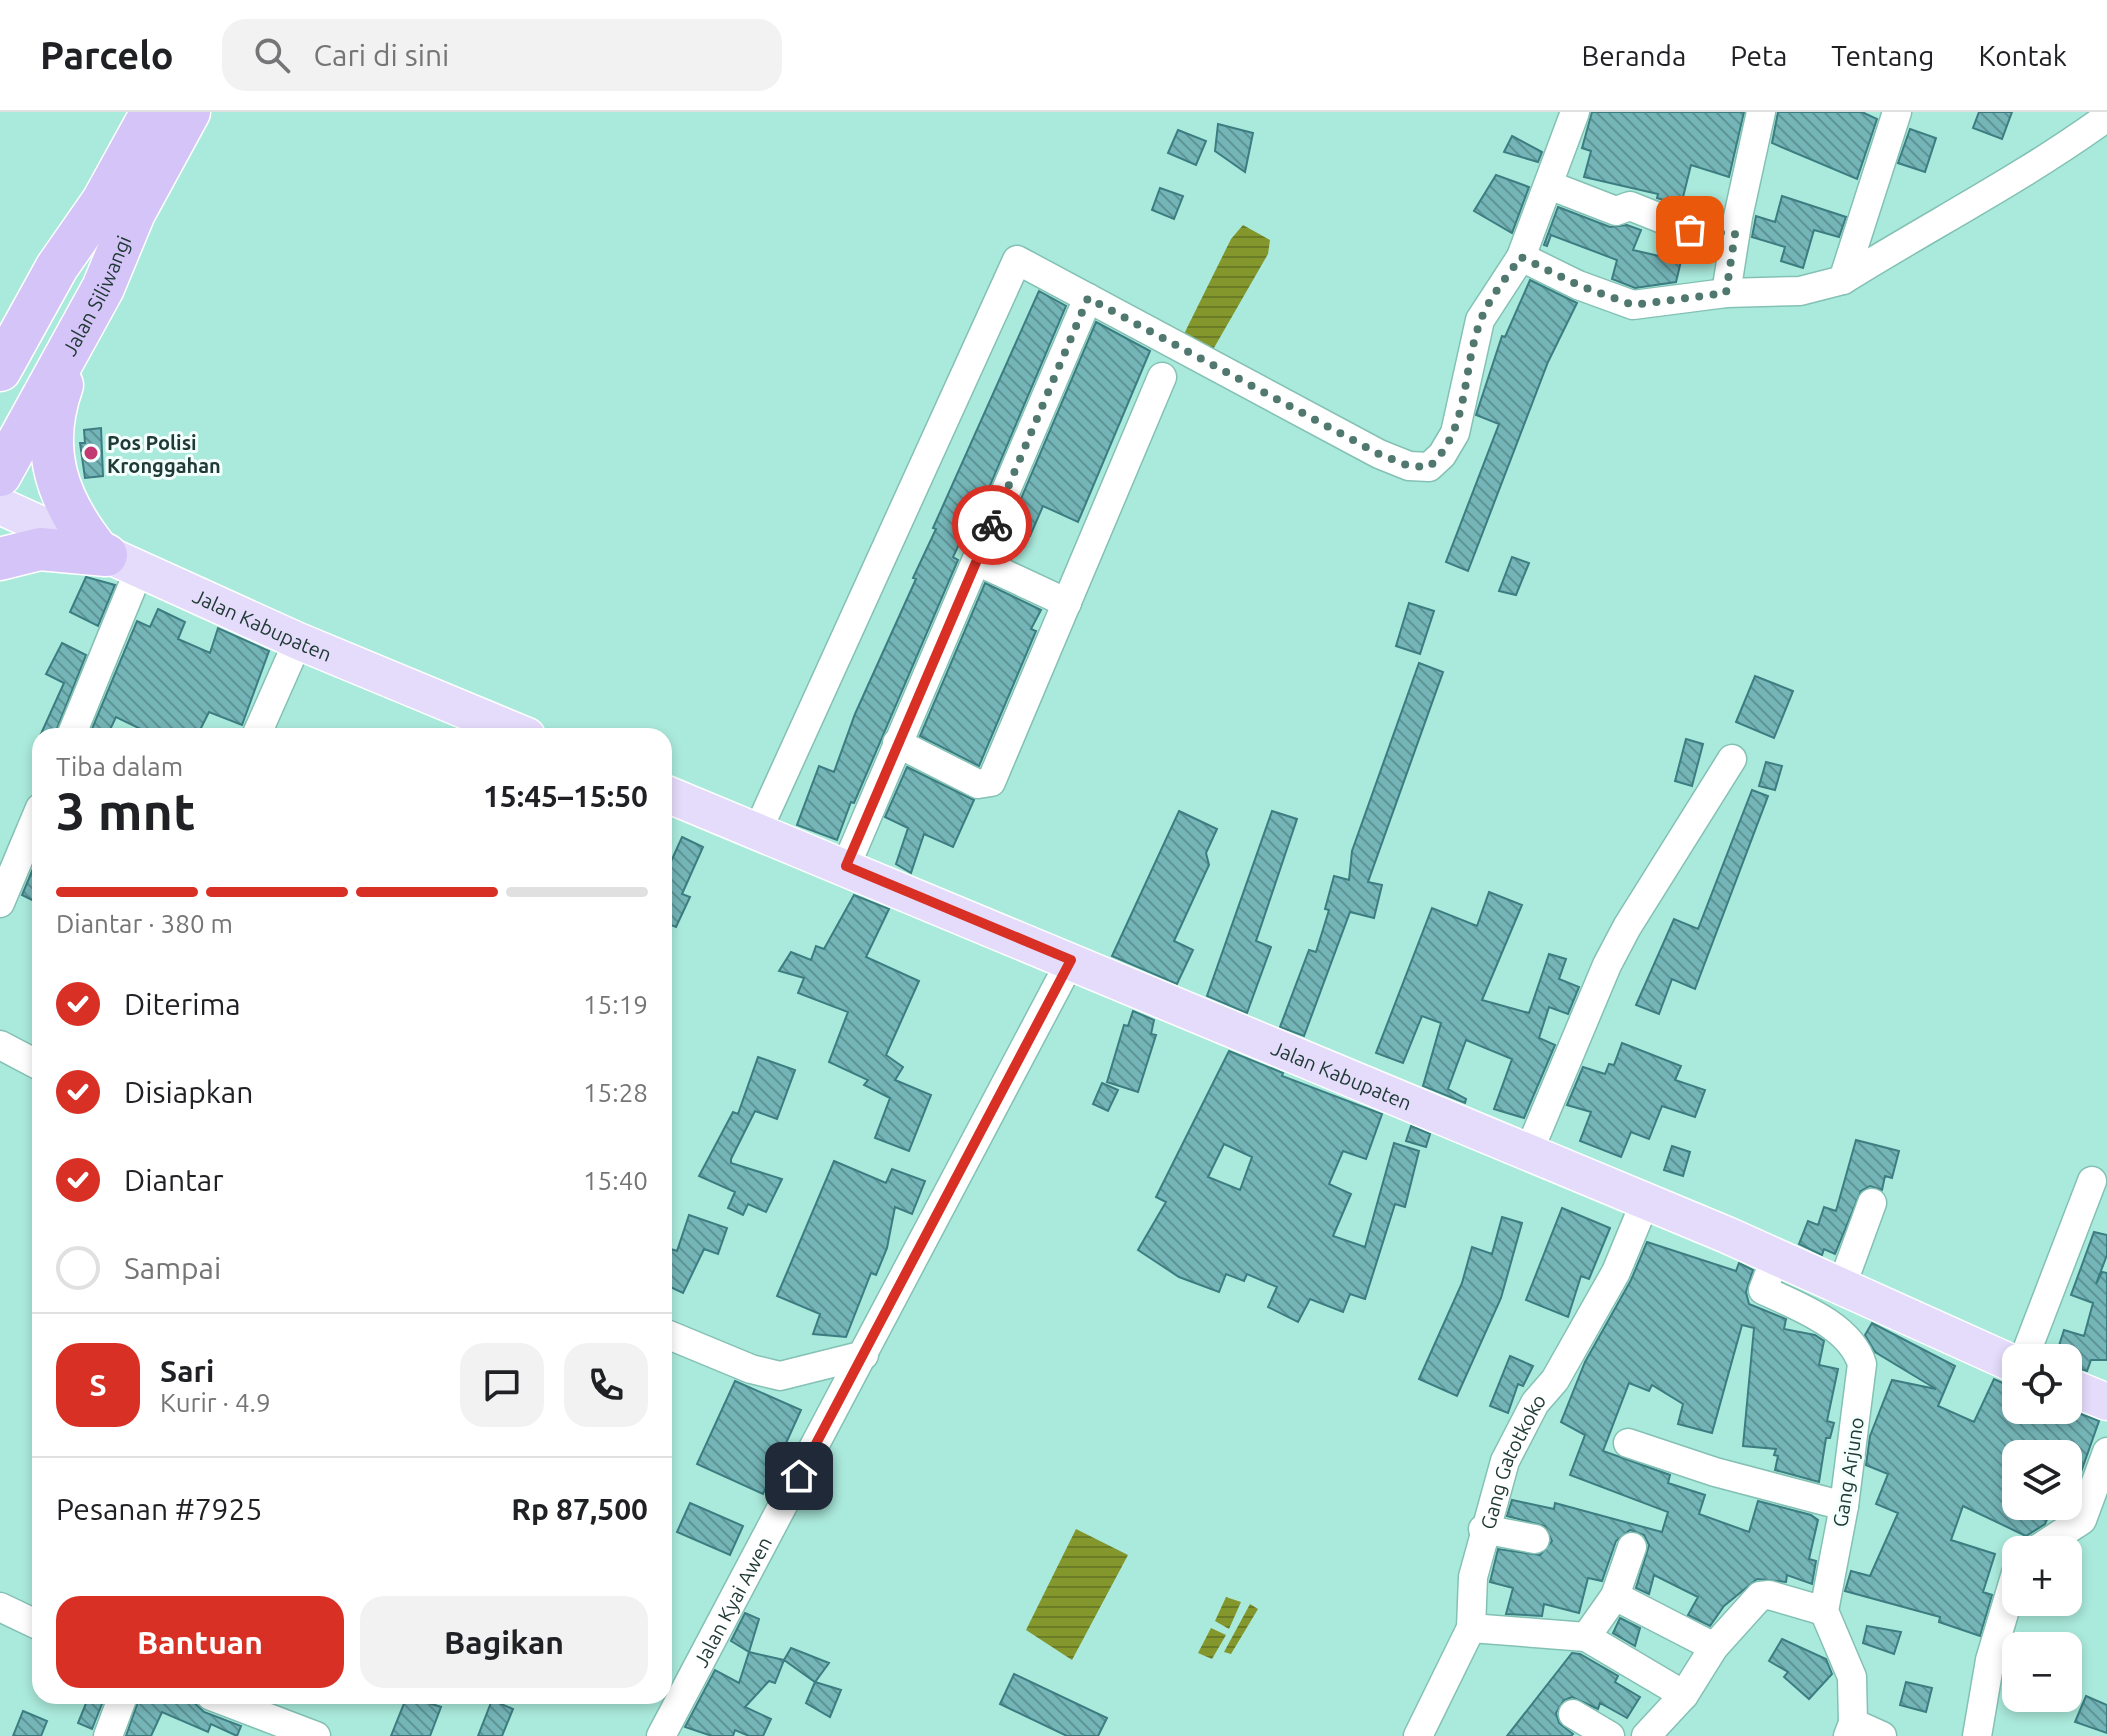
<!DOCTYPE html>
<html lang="id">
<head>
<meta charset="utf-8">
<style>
	body { margin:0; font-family:Ubuntu,sans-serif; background:#f2f2f2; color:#202124; height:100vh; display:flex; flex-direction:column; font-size:30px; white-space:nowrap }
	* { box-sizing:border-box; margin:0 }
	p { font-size:26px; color:#757577 }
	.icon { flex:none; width:44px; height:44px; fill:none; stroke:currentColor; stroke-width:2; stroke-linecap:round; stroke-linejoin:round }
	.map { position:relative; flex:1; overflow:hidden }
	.panel { position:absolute; left:32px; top:616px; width:640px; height:976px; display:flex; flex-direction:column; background:#fff; border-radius:24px; box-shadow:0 4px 12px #0003 }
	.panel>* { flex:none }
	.buttons { position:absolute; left:2002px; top:1232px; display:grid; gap:16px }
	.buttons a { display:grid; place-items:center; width:80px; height:80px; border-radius:16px; background:#fff; box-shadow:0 4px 12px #0003; font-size:40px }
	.pin { position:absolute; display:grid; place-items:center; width:68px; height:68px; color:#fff; margin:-34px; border-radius:16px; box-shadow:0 4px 12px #0006 }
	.courier { position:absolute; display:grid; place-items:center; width:80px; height:80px; margin:-40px; border:6px solid #d93025; border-radius:50%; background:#fff; color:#222; box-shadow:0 2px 10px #0007 }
	.head em { font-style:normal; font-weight:700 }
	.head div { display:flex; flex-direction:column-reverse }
	.head { display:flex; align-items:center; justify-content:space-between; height:136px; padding:0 24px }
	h1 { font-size:52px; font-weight:700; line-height:60px }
	.bar { display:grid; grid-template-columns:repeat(4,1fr); gap:12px 8px; align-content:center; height:96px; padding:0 24px }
	.bar i { height:10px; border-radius:6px; background:#e0e0e0 }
	.bar .on { background:#d93025 }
	.bar p { grid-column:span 4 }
	.line { display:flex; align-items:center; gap:20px; padding:0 24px; border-top:2px solid #e0e0e0 }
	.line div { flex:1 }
	.round { display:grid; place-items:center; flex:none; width:84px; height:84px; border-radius:24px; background:#f2f2f2 }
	ol { padding:0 24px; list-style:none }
	li { display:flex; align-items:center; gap:24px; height:88px }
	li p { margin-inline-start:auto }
	li .icon { padding:8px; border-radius:50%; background:#d93025; color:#fff; stroke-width:4 }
	li:last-child { color:#757577 }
	li i { width:44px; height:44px; border:4px solid #e0e0e0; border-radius:50% }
	.button { display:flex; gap:16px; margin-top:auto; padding:16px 24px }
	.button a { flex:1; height:92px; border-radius:24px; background:#d93025; color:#fff; font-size:32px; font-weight:700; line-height:92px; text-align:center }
	.button a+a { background:#f2f2f2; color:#202124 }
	header { display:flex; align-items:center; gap:48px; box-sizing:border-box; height:112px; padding:0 40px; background:#fff; border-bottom:2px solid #e0e0e0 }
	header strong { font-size:38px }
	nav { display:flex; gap:44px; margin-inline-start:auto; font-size:28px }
	.search { width:560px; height:72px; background:#f2f2f2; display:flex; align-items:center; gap:20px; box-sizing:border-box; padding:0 28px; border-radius:24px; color:#757577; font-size:30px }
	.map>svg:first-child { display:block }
</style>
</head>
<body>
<header>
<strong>Parcelo</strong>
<div class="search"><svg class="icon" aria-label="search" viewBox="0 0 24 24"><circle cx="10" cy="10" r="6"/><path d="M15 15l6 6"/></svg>Cari di sini</div>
<nav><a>Beranda</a><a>Peta</a><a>Tentang</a><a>Kontak</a></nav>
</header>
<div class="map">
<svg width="2107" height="1624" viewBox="0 0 2107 1624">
	<defs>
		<pattern id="water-rules" width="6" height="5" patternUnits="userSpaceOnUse" patternTransform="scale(2)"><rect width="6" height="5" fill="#83972d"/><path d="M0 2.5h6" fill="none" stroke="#6b7c27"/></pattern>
		<pattern id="building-back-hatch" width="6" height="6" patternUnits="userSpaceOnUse" patternTransform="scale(2)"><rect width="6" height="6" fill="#74b5b8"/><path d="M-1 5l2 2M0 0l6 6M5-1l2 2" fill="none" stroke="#5f9496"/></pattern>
	</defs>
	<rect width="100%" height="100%" fill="#aaeadc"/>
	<path fill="url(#water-rules)" d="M1243,113l27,15 -2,14 -57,99 -28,-17 48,-97z
		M1076,1417l52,26 -56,105 -46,-30z
		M1226,1485l15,5 -12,27 -14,-8z
		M1250,1492l8,5 -27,45 -7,-2z
		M1211,1516l15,7 -14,24 -14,-6z"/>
	<path fill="url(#building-back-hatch)" stroke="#3c7d81" stroke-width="2" fill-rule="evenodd" d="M1592,0h152l-15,65 -38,-12 -10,40 -24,-7 1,-4 -74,-17 7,-26 -9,-3z
		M1778,0h84l15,7 -20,60 -85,-36z
		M1979,0h33l-10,27 -29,-11z
		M1218,12l35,9 -8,39 -30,-21z
		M1910,17l26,9 -11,34 -27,-9z
		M1178,18l28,11 -10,24 -28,-12z
		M1512,24l30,16 -4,10 -34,-10z
		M1496,63l33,12 -17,46 -38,-22z
		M1160,76l23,8 -9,23 -22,-9z
		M1782,84l64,21 -7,20 -25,-7 -11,38 -22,-7 4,-14 -33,-10 4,-21 19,6z
		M1558,95l52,20 17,-2 14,5 -8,20 48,11 -5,21 -41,6 -23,-9 5,-19 -66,-25 -4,11 -3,-1z
		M1530,168l47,23 -29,59 -80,209 -22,-9 53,-138 -23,-9 26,-79 3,1z
		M1039,179l27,15 -88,208 -4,-2 -21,45 5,3 -104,243 -3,-1 -14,38 -40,-15 22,-59 15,6 21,-58 61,-135 -3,-1 23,-49 -3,-1z
		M1096,210l54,29 -72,171 -35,-16 -13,30 -21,-9z
		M101,316l2,48 -18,2 -5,-35h5l-1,-13z
		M1512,445l17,6 -13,32 -17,-4z
		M86,465l29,8 -17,41 -28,-14z
		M985,471l56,27 -10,19 5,2 -57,135 -59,-30z
		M1409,491l25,8 -14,43 -24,-8z
		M158,497l27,13 -7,17 32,14 8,-25 51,23 -27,74 -33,-13 -12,24h-24l-15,-7 -3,7 -39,-19 -9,19h-18l48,-115 13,6z
		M62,531l24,12 -32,81h-14l24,-53 -18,-9z
		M1419,551l24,9 -75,210 14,3 -8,33 -24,-6 -46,124 -24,-9 29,-77 7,2 13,-42 -4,-1 9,-33 15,4 3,-29z
		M1755,564l38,15 -19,47 -38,-16z
		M1686,627l17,5 -11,42 -17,-5z
		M1766,650l16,4 -7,24 -16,-4z
		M907,655l67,33 -21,47 -29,-13 -13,39 -15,-9 12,-36 -23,-11z
		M1752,678l16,6 -73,193 -23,-10 -13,35 -23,-9 38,-86 24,10z
		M1179,699l38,18 -11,24 3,12 -35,76 19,9 -16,34 -65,-28z
		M1272,699l25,8 -41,122 15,6 -24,66 -40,-17z
		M682,725l21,10 -21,47 8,3 -14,30 -7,-3 -5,11v-58z
		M40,740v52l-18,-9z
		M1489,780l33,13 -40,95 47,13 20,-59 17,5 -7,20 20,8 -11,27 -19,-7 -10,31 16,7 -31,73 -30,-9 18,-50 -46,-19 -18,49 18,10 -1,4 -42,-17 18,-63 -19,-7 -19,47 -27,-10 56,-145 45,18z
		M854,783l35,14 -23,48 53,24 -33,74 17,12 -8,13 36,15 -22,56 -34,-13 15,-40 -26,-13 4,-5 -39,-18 19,-50 -50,-19 6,-15 -25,-7 12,-19 20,8 5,-14 8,3z
		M1133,899l21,9 -3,14 5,1 -18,57 -31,-10 17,-57 4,1z
		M1622,931l59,23 -6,14 30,10 -10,27 -33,-11 -13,33 -18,-7 -10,25 -41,-16 11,-29 -24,-7 16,-38 22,7 4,-10 5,1z
		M1229,939l54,22 -1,3 100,38 -16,45 -23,-8 -14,33 22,10 -18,42 32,11 29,-104 25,8 -14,56 -10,-3 -30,95 -15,-5 -7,18 -33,-13 -12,23 -30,-15 9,-20 -30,-13 -3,7 -18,-7 -7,18 -40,-15 -41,-27 28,-48 -10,-5zM1224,1032l28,13 -12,33 -32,-13z
		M758,945l37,13 -18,49 -22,-8 -24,48v4l51,16 -16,33 -18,-8 -5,11 -15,-7 7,-16 -36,-16 34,-64 5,2z
		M1102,971l16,7 -10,21 -15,-7z
		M1411,1014l19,8 -4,13 -20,-6z
		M1856,1028l43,11 -7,27 -7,-2 -3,14 -12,-4 -9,5 -26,63 -11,-5 -2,6 -23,-11 9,-23 10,4 6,-18 12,4z
		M1672,1034l18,6 -7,24 -19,-6z
		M834,1049l52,22 6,-14 33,12 -13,33 -17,-7 -8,41 -11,27 -5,-2 -25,64 -33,-3 7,-20 -43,-18z
		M1562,1096l48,20 -21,51 -8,-3 -13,41 -42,-17z
		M689,1103l38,13 -9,26 -14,-5 -21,44 -19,-9v-20l7,-15 6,2z
		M1502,1105l20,6 -21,75 -44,98 -38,-17 43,-96 10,-36 20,7z
		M2094,1120l13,3v20l-11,29 6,-12 5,1v87h-16l-4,11 -19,-6v-7h-13l9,-28 20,6 9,-33 -22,-8z
		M1647,1130l89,29 3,-8 14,7 -7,22 3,12 37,15 -2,10 31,6 9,6 -5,24 19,4 -11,52 7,2 -4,15h-4l-7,44 -44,-12 3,-14 -4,-1 2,-6 -33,-3 11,-118 -12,-3 -30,108 -34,-9 5,-20 -31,-19 -3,6 -20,-8 -26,68 67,24 -2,8 37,12 -6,19 50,18 9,-31 53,14 7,5 -9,39 7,2 -4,23 -25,-9 -1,7 -29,-3 -33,27 -14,20 -22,-11 10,-18 -44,-22 -5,19 -13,-6 13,-43 -5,-10 -14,-5 -14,11 -14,40 -14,-3 -9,35 -35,-9 -2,12 -36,-2 7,-26 -23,-6 8,-33 42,6 12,-14 -7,-15 -38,-10 5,-16 42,9 1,-6 107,29 6,-20 -98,-37 15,-40 -24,-13 24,-60 46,-82z
		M1872,1211l83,43 -17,40 36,16 20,-43 22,10v21h55l28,11 -31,88v-55h-52v52h37l-8,18 -19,12 -63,-30 -12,34 44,14 -12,38 9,3 -12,41 -41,-14 1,-5 -95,-26 6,-20 19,5 28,-63 -22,-9 12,-30 -22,-9 4,-29 22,-56 44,9 -61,-37 -10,-17z
		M1510,1244l23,10 -10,20 -5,-2 -10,29 -18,-7z
		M735,1269l66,29 -38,84 -66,-30z
		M690,1391l53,23 -13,29 -53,-23z
		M745,1501l14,6 -10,33 -18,-11z
		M1620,1506l20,10 -5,18 -22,-13z
		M1867,1514l34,6 -7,22 -31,-11z
		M1782,1527l44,20 6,15 -23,25 -25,-22 4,-5 -19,-11z
		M791,1536l38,15 -14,19 -31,-22z
		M749,1540l35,8 -9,23 -6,-2 -24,26 26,12 -8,17h-14l-14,-6 -2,6h-21l-27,-9 30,-57 24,13z
		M1572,1541l8,1 38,22 -3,6 25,15 -13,21 -27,-15 -2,6 -26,-12 -8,3 -8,13 3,10 14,11 -2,2h-64z
		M1014,1562l93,44 -9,18h-31l-67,-32z
		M815,1570l26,8 -11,27 -24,-14z
		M1906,1570l26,6 -6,24 -26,-7z
		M89,1584h16l-13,33 -14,-6z
		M140,1584h47l17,16 37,14 -4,10 -26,-12 -3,8 -46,-20 -11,24h-25z
		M407,1584l34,11 -11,29h-39z
		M2086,1584l21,9v28l-32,-11z
		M492,1588l21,9 -11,27h-24z
		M23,1599l24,10 -6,15h-28z"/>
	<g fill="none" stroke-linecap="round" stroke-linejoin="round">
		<g stroke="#83c1b4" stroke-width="31">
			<g id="minor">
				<path d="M1897,0l-54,168c88,-55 180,-102 264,-163"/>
				<path d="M1549,73l67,26 14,-5 60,24 45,4"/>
				<path d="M1521,145l57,28 55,20 93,-12 12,-76 23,-105"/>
				<path d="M1726,181l74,-2 43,-11"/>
				<path d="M977,449l90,42"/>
				<path d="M71,624l68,-166"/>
				<path d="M256,624l42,-95"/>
				<path d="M897,631l81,41 13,-2 171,-405"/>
				<path d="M757,720l260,-572 362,194 30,12 20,1 13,-12 13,-22 25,-113 41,-63 54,-145"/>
				<path d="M846,754l242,-568"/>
				<path d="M0,791l40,-95"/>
				<path d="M0,933l40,21"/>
				<path d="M1529,1039l78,-186 20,-38 105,-168"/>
				<path d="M1776,1144l-13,34c34,16 87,35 99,74l-18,142 -20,105 28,66 1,46 -5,13"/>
				<path d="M1841,1176l31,-85"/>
				<path d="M664,1221l87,36 29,7 84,-21"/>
				<path d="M2024,1246l68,-177"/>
				<path d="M1628,1331l87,29 129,34"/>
				<path d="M1483,1417l52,10"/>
				<path d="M2036,1438l46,-30 25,-68"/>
				<path d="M1615,1484l99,51"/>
				<path d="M0,1495l40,19"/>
				<path d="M1471,1516l115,9 98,58"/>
				<path d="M1586,1525l29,-41 17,-49"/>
				<path d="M211,1584l105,40"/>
				<path d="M1573,1602l37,22"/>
				<path d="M1853,1611l29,13"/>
				<path d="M108,1624l15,-40"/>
				<path id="s1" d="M661,1624l410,-776"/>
				<path id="s2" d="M1418,1624l53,-108 2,-51 32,-116 30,-58 20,-23 61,-108 29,-70"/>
				<path d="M1646,1624l38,-41 30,-48 46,-51 9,-1 55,16"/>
				<path d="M1977,1624l13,-76 26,-87"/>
			</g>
		</g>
		<g stroke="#fff" stroke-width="39">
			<g id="major">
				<path id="s3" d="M0,394l298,135 229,95"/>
				<path id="s4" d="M664,681l1063,442 289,130"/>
				<path d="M2068,1274l39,16"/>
			</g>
		</g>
		<g stroke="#fff" stroke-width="45">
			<g id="highway">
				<path d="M0,258l57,-103 46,-66 49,-89"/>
				<path d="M62,273c-23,65 -5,115 36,166"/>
				<path id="s5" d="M0,363l103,-187 31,-75 55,-101"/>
				<path d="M0,447l40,-10 66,6"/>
			</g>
		</g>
		<use href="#minor" stroke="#fff" stroke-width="28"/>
		<use href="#major" stroke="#e5dcfb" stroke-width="36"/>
		<use href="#highway" stroke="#d4c4f8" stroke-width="42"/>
	</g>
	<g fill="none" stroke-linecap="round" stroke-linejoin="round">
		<path stroke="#50786f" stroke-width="8" stroke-dasharray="0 14.4" d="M992,413l96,-227 291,156 30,12 20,1c40,-36 33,-94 50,-142 8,-25 27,-47 42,-68l57,28 55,20 93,-12 9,-59 -45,-4"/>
		<path stroke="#d93025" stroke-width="10" d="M799,1364l272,-516 -225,-94 146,-341"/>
	</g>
	<circle fill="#c33972" stroke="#f3fffc" stroke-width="3" cx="91" cy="341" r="8"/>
	<g text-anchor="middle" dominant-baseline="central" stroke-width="6" stroke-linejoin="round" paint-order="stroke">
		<g font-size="20" fill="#203a35" stroke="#f3fffc">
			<text stroke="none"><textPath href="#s5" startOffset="204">Jalan Siliwangi</textPath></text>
			<text stroke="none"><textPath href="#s3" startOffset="288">Jalan Kabupaten</textPath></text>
			<text stroke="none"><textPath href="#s4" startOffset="734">Jalan Kabupaten</textPath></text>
			<text stroke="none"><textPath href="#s2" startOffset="294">Gang Gatotkoko</textPath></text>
			<text transform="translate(1848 1360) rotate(-81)">Gang Arjuno</text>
			<text stroke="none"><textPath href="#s1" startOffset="152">Jalan Kyai Awen</textPath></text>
		</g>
		<g font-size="20" font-weight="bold" fill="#203a35" stroke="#f3fffc" text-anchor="start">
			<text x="107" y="330">Pos Polisi<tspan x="107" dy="23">Kronggahan</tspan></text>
		</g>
	</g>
</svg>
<div class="buttons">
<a><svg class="icon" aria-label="locate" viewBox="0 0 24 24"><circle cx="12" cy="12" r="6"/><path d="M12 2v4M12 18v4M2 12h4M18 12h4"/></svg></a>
<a><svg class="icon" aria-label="layers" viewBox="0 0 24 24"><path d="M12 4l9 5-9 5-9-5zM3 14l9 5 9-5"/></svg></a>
<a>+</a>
<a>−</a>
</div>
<div class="pin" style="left:1690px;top:118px;background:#ea580c"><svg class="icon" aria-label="bag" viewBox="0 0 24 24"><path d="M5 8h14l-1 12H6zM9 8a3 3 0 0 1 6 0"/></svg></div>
<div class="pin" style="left:799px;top:1364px;background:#1f2937"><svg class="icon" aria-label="home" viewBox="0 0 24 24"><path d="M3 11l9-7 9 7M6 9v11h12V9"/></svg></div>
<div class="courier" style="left:992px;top:413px"><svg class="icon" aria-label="bike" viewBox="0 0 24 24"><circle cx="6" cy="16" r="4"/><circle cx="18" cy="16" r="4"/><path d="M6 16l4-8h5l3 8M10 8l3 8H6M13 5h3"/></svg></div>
<section class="panel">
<div class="head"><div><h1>3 mnt</h1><p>Tiba dalam</p></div><em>15:45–15:50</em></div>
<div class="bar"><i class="on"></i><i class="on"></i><i class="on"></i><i></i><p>Diantar · 380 m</p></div>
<ol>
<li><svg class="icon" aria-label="check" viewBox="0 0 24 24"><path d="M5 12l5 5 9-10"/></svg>Diterima<p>15:19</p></li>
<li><svg class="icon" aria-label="check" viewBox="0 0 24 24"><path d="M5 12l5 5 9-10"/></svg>Disiapkan<p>15:28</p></li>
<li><svg class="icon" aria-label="check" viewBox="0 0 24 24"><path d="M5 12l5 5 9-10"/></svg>Diantar<p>15:40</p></li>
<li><i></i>Sampai</li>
</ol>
<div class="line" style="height:144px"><b class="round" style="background:#d93025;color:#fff">S</b><div><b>Sari</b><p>Kurir · 4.9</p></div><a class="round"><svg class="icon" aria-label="chat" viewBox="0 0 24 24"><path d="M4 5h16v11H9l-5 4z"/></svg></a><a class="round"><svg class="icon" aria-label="phone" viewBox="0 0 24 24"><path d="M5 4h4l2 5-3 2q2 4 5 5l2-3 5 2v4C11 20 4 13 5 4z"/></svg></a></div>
<div class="line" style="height:104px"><div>Pesanan #7925</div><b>Rp 87,500</b></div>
<div class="button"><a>Bantuan</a><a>Bagikan</a></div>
</section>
</div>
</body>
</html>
